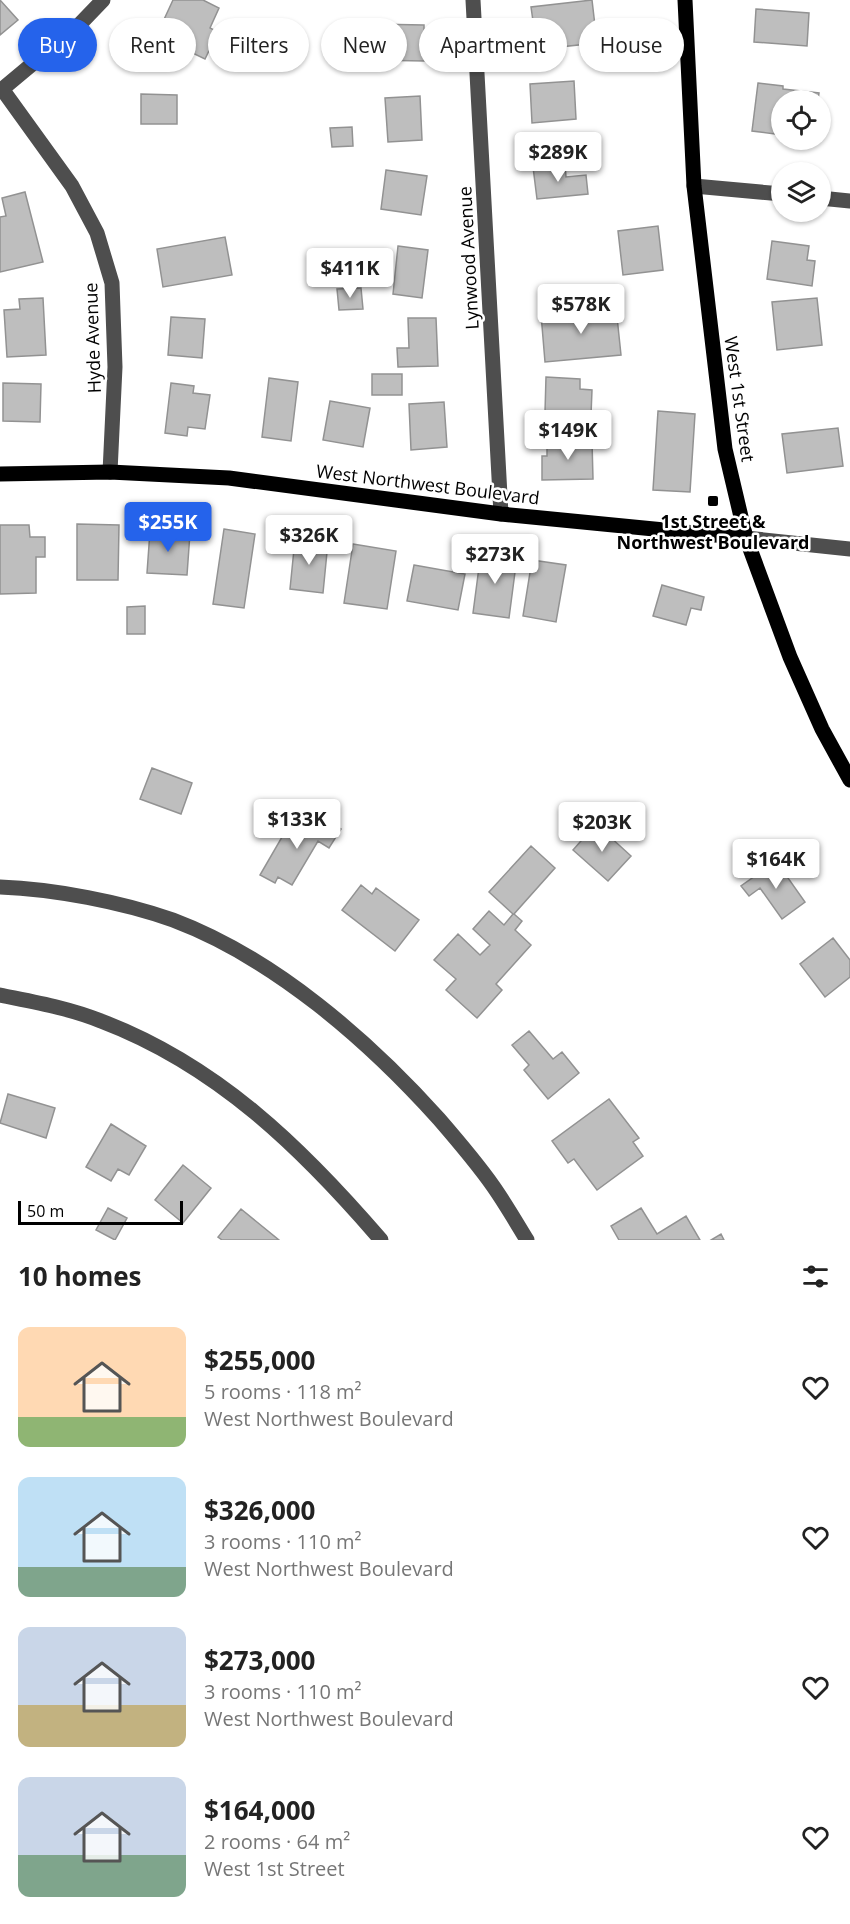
<!DOCTYPE html>
<html lang="en">
<head>
<meta charset="utf-8">
<style>
	:root { --surface:#fff; --page:#f2f2f2; --text:#222; --muted:#767676; --accent:#2563eb }
	body { margin:0; font-family:"Open Sans",sans-serif; background:var(--page); color:var(--text); height:100vh; display:flex; flex-direction:column; font-size:22px; white-space:nowrap }
	* { box-sizing:border-box; margin:0 }
	p { font-size:20px; color:var(--muted) }
	.icon { flex:none; width:33px; height:33px; fill:none; stroke:currentColor; stroke-width:2; stroke-linecap:round; stroke-linejoin:round }
	.map { position:relative; height:1240px; overflow:hidden }
	.sheet { display:flex; flex-direction:column; background:var(--surface); flex:1 }
	.sheet>* { flex:none }
	.hud { position:absolute; left:18px; top:18px; width:814px; height:54px; display:flex; gap:12px }
	.controls { position:absolute; left:771px; top:90px; display:grid; gap:12px }
	.controls a { display:grid; place-items:center; width:60px; height:60px; border-radius:50%; background:var(--surface); box-shadow:0 2px 4px #0004; font-size:30px }
	.scale { position:absolute; left:18px; bottom:15px; width:165px; box-sizing:border-box; padding-left:6px; border:3px solid #000; border-top:0; font-size:16px; line-height:21px; white-space:nowrap; color:#000; -webkit-text-stroke:4px #fff; paint-order:stroke }
	.price { position:absolute; translate:-50% -51px; padding:0 14px; border-radius:6px; background:#fff; color:#222; font-size:20px; line-height:39px; filter:drop-shadow(0 2px 3px #0008) }
	.price::after { content:''; position:absolute; left:50%; top:36px; width:18px; height:14px; margin-left:-9px; background:inherit; clip-path:polygon(0 0,100% 0,50% 100%) }
	.price.on { background:var(--accent); color:#fff }
	ul { padding:0; list-style:none }
	li { display:flex; align-items:center; gap:18px; height:150px; padding:0 18px }
	li span { display:grid; place-items:center; flex:none; width:168px; height:120px; border-radius:12px; color:#555 }
	li>.icon { margin-inline-start:auto }
	span .icon { width:72px; height:72px; fill:#fffc; stroke-width:1 }
	li b { font-size:26px }
	h2 { display:flex; justify-content:space-between; align-items:center; height:72px; padding:0 18px; font-size:26px }
	.chip { padding:0 21px; border-radius:27px; background:var(--surface); box-shadow:0 2px 4px #0004; font-size:21px; line-height:54px }
	.chip.on { background:var(--accent); color:#fff }
	.map>svg:first-child { display:block }
	.building { fill:#bebebe; stroke:#929292; stroke-width:1.5 }
	.lines { fill:none; stroke-linecap:round; stroke-linejoin:round }
	.minor { stroke:#4e4e4e; stroke-width:15 }
	.major { stroke:#000; stroke-width:15 }
	.poi-dot { fill:#000; stroke:#fff; stroke-width:2 }
	.labels { text-anchor:middle; dominant-baseline:central; stroke-width:5; stroke-linejoin:round; paint-order:stroke }
	.street-label { font-size:18px; fill:#000; stroke:#fff }
	.poi-label { font-size:18px; font-weight:bold; fill:#000; stroke:#fff }
</style>
</head>
<body>
<div class="map">
<svg width="850" height="1240" viewBox="0 0 850 1240">
	<rect width="100%" height="100%" fill="#fff"/>
	<path class="building" d="M 0,0 L 18,20 L 0,35 Z
		M 173,0 L 203,0 L 219,8 L 210,28 L 218,32 L 205,59 L 159,37 L 164,28 L 161,26 Z
		M 592,0 L 597,43 L 541,49 L 542,56 L 527,58 L 523,22 L 533,21 L 531,7 Z
		M 756,9 L 809,13 L 807,46 L 754,42 Z
		M 371,24 L 424,25 L 424,61 L 371,60 Z
		M 574,81 L 576,119 L 532,123 L 530,84 Z
		M 758,83 L 783,86 L 783,89 L 819,93 L 818,100 L 782,100 L 782,135 L 752,131 Z
		M 141,94 L 177,95 L 177,124 L 141,124 Z
		M 420,96 L 422,140 L 388,142 L 385,98 Z
		M 352,127 L 353,146 L 332,147 L 330,128 Z
		M 565,164 L 566,177 L 586,175 L 588,194 L 537,199 L 533,167 Z
		M 386,170 L 427,176 L 421,215 L 381,209 Z
		M 25,192 L 43,262 L 0,272 L 0,217 L 6,216 L 2,198 Z
		M 658,226 L 663,270 L 623,275 L 618,231 Z
		M 225,237 L 232,275 L 163,287 L 157,249 Z
		M 772,241 L 809,246 L 807,260 L 815,261 L 812,286 L 767,279 Z
		M 398,246 L 428,250 L 422,298 L 393,294 Z
		M 361,288 L 363,309 L 339,310 L 337,289 Z
		M 43,298 L 46,355 L 7,357 L 4,310 L 20,309 L 19,299 Z
		M 817,298 L 822,345 L 777,350 L 772,302 Z
		M 616,307 L 621,355 L 545,362 L 541,314 Z
		M 171,317 L 205,319 L 202,358 L 168,355 Z
		M 408,318 L 436,318 L 438,366 L 398,367 L 397,348 L 409,348 Z
		M 372,374 L 402,374 L 402,395 L 372,395 Z
		M 546,377 L 580,379 L 580,389 L 592,390 L 591,415 L 545,412 Z
		M 269,378 L 298,382 L 291,441 L 262,437 Z
		M 3,383 L 41,384 L 40,422 L 3,421 Z
		M 171,383 L 194,386 L 193,393 L 210,395 L 205,429 L 188,427 L 187,436 L 165,433 Z
		M 330,401 L 370,408 L 363,447 L 323,440 Z
		M 444,402 L 447,447 L 411,450 L 409,404 Z
		M 658,411 L 695,414 L 690,492 L 653,490 Z
		M 838,428 L 843,466 L 787,473 L 782,434 Z
		M 547,441 L 592,441 L 593,479 L 542,480 L 542,456 L 547,456 Z
		M 77,524 L 119,525 L 118,580 L 77,580 Z
		M 0,525 L 29,525 L 30,537 L 45,537 L 45,557 L 36,557 L 36,593 L 0,594 Z
		M 224,529 L 255,534 L 244,608 L 213,604 Z
		M 150,531 L 190,533 L 187,575 L 147,573 Z
		M 295,539 L 328,542 L 323,593 L 290,589 Z
		M 353,544 L 396,551 L 387,609 L 344,603 Z
		M 481,552 L 517,557 L 509,618 L 473,613 Z
		M 532,560 L 566,565 L 556,622 L 523,616 Z
		M 414,565 L 465,574 L 458,610 L 407,601 Z
		M 662,585 L 704,597 L 701,610 L 691,608 L 686,625 L 653,616 Z
		M 145,606 L 145,634 L 127,634 L 127,607 Z
		M 152,768 L 192,783 L 181,814 L 140,799 Z
		M 293,818 L 318,832 L 325,820 L 341,829 L 329,848 L 318,841 L 292,885 L 278,877 L 275,883 L 260,875 Z
		M 596,824 L 631,856 L 608,881 L 573,850 Z
		M 531,846 L 555,868 L 514,914 L 522,921 L 515,930 L 531,945 L 496,984 L 502,990 L 477,1018 L 446,990 L 456,979 L 434,960 L 458,934 L 480,955 L 490,945 L 473,929 L 489,911 L 504,925 L 513,914 L 489,892 Z
		M 776,861 L 805,902 L 782,919 L 760,888 L 749,896 L 741,886 Z
		M 361,885 L 372,894 L 376,888 L 419,920 L 395,951 L 342,910 Z
		M 833,938 L 850,960 L 850,977 L 825,997 L 800,964 Z
		M 529,1031 L 553,1059 L 562,1052 L 579,1073 L 548,1099 L 524,1070 L 529,1065 L 512,1045 Z
		M 8,1094 L 55,1108 L 46,1138 L 0,1123 Z
		M 609,1099 L 639,1138 L 633,1142 L 643,1156 L 597,1190 L 574,1159 L 568,1163 L 552,1141 Z
		M 111,1124 L 146,1146 L 129,1175 L 118,1169 L 111,1181 L 86,1167 Z
		M 183,1165 L 211,1188 L 183,1223 L 155,1200 Z
		M 108,1208 L 127,1218 L 115,1240 L 96,1230 Z
		M 641,1208 L 657,1234 L 686,1216 L 700,1240 L 619,1240 L 611,1226 Z
		M 241,1209 L 279,1240 L 222,1240 L 218,1237 Z
		M 721,1234 L 724,1240 L 711,1240 Z"/>
	<g class="lines">
		<path class="minor" d="M 473,0 L 501,514
			M 2,89 L 72,186 L 97,233 L 112,283 L 115,367 L 110,472
			M 0,91 L 79,25 L 103,0
			M 694,186 L 782,194
			M 820,198 L 850,201
			M 746,538 L 850,549
			M 0,887 C 54,889 122,902 173,920 C 274,958 368,1040 439,1119 C 458,1141 477,1163 493,1186 C 505,1203 516,1222 527,1240
			M 0,995 C 34,1002 69,1008 101,1021 C 217,1065 302,1148 381,1240"/>
		<path class="major" d="M 685,0 L 694,186 L 725,449 L 746,538 L 790,657 L 822,729 L 850,780
			M 0,474 L 110,472 L 229,478 L 501,514 L 746,538"/>
	</g>
	<rect class="poi-dot" x="707" y="495" width="12" height="12" rx="3"/>
	<g class="labels">
		<g class="street-label">
			<text transform="translate(468 258) rotate(-93)">Lynwood Avenue</text>
			<text transform="translate(92 338) rotate(-92)">Hyde Avenue</text>
			<text transform="translate(740 399) rotate(82)">West 1st Street</text>
			<text transform="translate(428 484) rotate(7)">West Northwest Boulevard</text>
		</g>
		<g class="poi-label">
			<text x="713" y="521">1st Street &amp;<tspan x="713" dy="21">Northwest Boulevard</tspan></text>
		</g>
	</g>
</svg>
<div class="controls">
<a><svg class="icon" aria-label="locate" viewBox="0 0 24 24"><circle cx="12" cy="12" r="6"/><path d="M12 2v4M12 18v4M2 12h4M18 12h4"/></svg></a>
<a><svg class="icon" aria-label="layers" viewBox="0 0 24 24"><path d="M12 4l9 5-9 5-9-5zM3 14l9 5 9-5"/></svg></a>
</div>
<div class="scale">50 m</div>
<b class="price" style="left:558px;top:183px">$289K</b>
<b class="price" style="left:350px;top:299px">$411K</b>
<b class="price" style="left:581px;top:335px">$578K</b>
<b class="price" style="left:568px;top:461px">$149K</b>
<b class="price on" style="left:168px;top:553px">$255K</b>
<b class="price" style="left:309px;top:566px">$326K</b>
<b class="price" style="left:495px;top:585px">$273K</b>
<b class="price" style="left:297px;top:850px">$133K</b>
<b class="price" style="left:602px;top:853px">$203K</b>
<b class="price" style="left:776px;top:890px">$164K</b>
<div class="hud">
<a class="chip on">Buy</a>
<a class="chip">Rent</a>
<a class="chip">Filters</a>
<a class="chip">New</a>
<a class="chip">Apartment</a>
<a class="chip">House</a>
</div>
</div>
<section class="sheet">
<h2>10 homes<svg class="icon" aria-label="filters" viewBox="0 0 24 24"><path d="M4 7h16M4 17h16"/><circle cx="9" cy="7" r="2"/><circle cx="15" cy="17" r="2"/></svg></h2>
<ul>
<li><span style="background:linear-gradient(#ffd9b3 75%,#8fb573 0)"><svg class="icon" aria-label="home" viewBox="0 0 24 24"><path d="M3 11l9-7 9 7M6 9v11h12V9"/></svg></span><div><b>$255,000</b><p>5 rooms · 118 m²</p><p>West Northwest Boulevard</p></div><svg class="icon" aria-label="heart" viewBox="0 0 24 24"><path d="M12 20l-8-8c-3-5 5-10 8-4 3-6 11-1 8 4z"/></svg></li>
<li><span style="background:linear-gradient(#bfe0f5 75%,#7fa58c 0)"><svg class="icon" aria-label="home" viewBox="0 0 24 24"><path d="M3 11l9-7 9 7M6 9v11h12V9"/></svg></span><div><b>$326,000</b><p>3 rooms · 110 m²</p><p>West Northwest Boulevard</p></div><svg class="icon" aria-label="heart" viewBox="0 0 24 24"><path d="M12 20l-8-8c-3-5 5-10 8-4 3-6 11-1 8 4z"/></svg></li>
<li><span style="background:linear-gradient(#c9d6e8 65%,#c2b280 0)"><svg class="icon" aria-label="home" viewBox="0 0 24 24"><path d="M3 11l9-7 9 7M6 9v11h12V9"/></svg></span><div><b>$273,000</b><p>3 rooms · 110 m²</p><p>West Northwest Boulevard</p></div><svg class="icon" aria-label="heart" viewBox="0 0 24 24"><path d="M12 20l-8-8c-3-5 5-10 8-4 3-6 11-1 8 4z"/></svg></li>
<li><span style="background:linear-gradient(#c9d6e8 65%,#7fa58c 0)"><svg class="icon" aria-label="home" viewBox="0 0 24 24"><path d="M3 11l9-7 9 7M6 9v11h12V9"/></svg></span><div><b>$164,000</b><p>2 rooms · 64 m²</p><p>West 1st Street</p></div><svg class="icon" aria-label="heart" viewBox="0 0 24 24"><path d="M12 20l-8-8c-3-5 5-10 8-4 3-6 11-1 8 4z"/></svg></li>
</ul>
</section>
</body>
</html>
